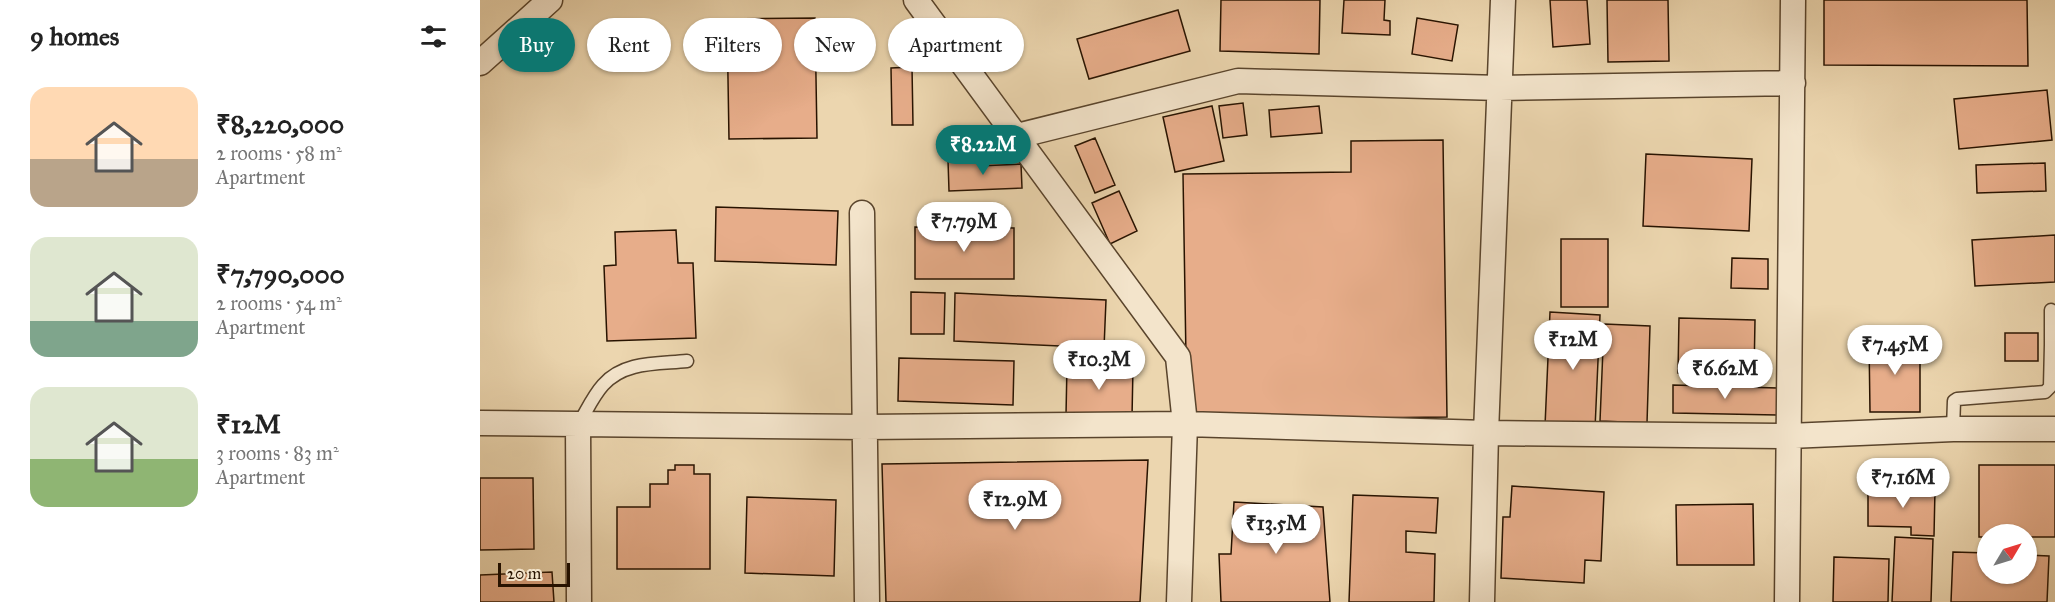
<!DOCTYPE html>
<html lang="en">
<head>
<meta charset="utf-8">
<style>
	:root { --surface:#fff; --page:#f6f6f6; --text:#222; --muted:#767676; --accent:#0f766e }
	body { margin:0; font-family:"IM FELL Great Primer",serif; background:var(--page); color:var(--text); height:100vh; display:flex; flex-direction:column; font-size:22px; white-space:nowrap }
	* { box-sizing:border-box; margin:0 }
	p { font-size:20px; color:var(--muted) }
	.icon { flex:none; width:33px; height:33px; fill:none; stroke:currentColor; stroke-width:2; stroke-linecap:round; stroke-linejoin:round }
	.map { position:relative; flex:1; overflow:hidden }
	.drawer { display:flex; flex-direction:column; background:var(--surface); width:480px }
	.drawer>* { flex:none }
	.guide { position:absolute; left:18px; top:18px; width:570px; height:54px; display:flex; gap:12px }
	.needle { width:39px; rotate:52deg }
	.fabs { position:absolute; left:1497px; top:524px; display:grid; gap:12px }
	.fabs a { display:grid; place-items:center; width:60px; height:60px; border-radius:50%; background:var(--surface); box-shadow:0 2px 4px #0004; font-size:30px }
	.scale { position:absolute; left:18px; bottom:15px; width:72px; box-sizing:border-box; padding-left:6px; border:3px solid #281300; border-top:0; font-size:16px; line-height:21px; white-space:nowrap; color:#281300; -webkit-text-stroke:4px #f3e4cb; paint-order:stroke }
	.price { position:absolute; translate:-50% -51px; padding:0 14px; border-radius:21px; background:#fff; color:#222; font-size:20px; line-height:39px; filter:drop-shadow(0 2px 3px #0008) }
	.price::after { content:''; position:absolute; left:50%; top:36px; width:18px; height:14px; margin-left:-9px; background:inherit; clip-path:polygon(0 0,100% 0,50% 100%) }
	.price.active { background:var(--accent); color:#fff }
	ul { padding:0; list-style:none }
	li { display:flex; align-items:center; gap:18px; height:150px; padding:0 30px }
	li span { display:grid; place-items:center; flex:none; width:168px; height:120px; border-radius:18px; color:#555 }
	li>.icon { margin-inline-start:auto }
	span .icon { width:72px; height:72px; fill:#fffc; stroke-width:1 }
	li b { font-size:26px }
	h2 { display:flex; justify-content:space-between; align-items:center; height:72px; padding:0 30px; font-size:26px }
	.pill { padding:0 21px; border-radius:27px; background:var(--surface); box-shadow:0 2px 4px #0004; font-size:21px; line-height:54px }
	.pill.active { background:var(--accent); color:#fff }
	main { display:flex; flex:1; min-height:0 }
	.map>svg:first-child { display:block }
	.building { fill:#e7ad8a; stroke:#281300; stroke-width:1.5 }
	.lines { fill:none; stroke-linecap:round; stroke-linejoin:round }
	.lane-casing { stroke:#59442c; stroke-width:15 }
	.street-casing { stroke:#59442c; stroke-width:27 }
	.lane { stroke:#f3e4cb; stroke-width:12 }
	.street { stroke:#f3e4cb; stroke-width:24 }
</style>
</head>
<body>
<main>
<section class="drawer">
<h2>9 homes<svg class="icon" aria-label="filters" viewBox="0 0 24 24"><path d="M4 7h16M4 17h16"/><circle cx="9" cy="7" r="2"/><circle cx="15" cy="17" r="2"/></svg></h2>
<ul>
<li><span style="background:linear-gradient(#ffd9b3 60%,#b9a48a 0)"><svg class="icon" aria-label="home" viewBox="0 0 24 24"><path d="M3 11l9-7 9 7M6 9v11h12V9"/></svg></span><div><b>₹8,220,000</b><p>2 rooms · 58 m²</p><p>Apartment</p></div></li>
<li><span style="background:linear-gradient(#dfe7d0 70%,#7fa58c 0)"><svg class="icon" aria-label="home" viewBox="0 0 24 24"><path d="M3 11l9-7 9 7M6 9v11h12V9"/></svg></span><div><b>₹7,790,000</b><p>2 rooms · 54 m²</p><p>Apartment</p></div></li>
<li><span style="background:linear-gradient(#dfe7d0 60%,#8fb573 0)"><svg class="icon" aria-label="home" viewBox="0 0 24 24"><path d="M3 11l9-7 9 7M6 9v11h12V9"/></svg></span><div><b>₹12M</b><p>3 rooms · 83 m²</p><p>Apartment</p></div></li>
</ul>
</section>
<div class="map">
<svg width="1575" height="602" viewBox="0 0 1575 602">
	<rect width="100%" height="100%" fill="#ecd6af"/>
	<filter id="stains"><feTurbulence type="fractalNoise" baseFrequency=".00333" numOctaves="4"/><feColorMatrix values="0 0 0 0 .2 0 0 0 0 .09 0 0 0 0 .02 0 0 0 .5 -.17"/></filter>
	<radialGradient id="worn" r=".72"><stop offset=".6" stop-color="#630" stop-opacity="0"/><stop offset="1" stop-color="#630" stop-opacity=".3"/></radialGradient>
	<path class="building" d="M 741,0 L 840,0 L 839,54 L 740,51 Z
		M 864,0 L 905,0 L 904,20 L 910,21 L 910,35 L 862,33 Z
		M 1070,0 L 1107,0 L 1110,44 L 1073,47 Z
		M 1127,0 L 1188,0 L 1189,61 L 1128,62 Z
		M 1344,0 L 1547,0 L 1548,66 L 1344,65 Z
		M 698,10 L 710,51 L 609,79 L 597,39 Z
		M 335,18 L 337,138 L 249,139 L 247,19 Z
		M 937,18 L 978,25 L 972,61 L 932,54 Z
		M 432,67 L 433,125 L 412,125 L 411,68 Z
		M 1567,90 L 1572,140 L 1479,149 L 1474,99 Z
		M 763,103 L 767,135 L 743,138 L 739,106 Z
		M 732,106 L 744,161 L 695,172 L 683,117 Z
		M 839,106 L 842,133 L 791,137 L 789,110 Z
		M 615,138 L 635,185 L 615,193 L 595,146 Z
		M 963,140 L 967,417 L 707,420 L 703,174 L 871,172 L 871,141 Z
		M 1166,154 L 1272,159 L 1269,231 L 1163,226 Z
		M 499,159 L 499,166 L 541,164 L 542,188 L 469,191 L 468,160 Z
		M 1565,163 L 1566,191 L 1497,193 L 1496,165 Z
		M 639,191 L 657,231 L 630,244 L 612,203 Z
		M 236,207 L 358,211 L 356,265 L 235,261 Z
		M 435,227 L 534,228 L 534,279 L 435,279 Z
		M 196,230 L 198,263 L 213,263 L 216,338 L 127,341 L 124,266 L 136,265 L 135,232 Z
		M 1575,235 L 1575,282 L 1495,286 L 1492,240 Z
		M 1081,239 L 1128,239 L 1128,307 L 1081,307 Z
		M 1252,258 L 1288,259 L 1288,289 L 1251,288 Z
		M 431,292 L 465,293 L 464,334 L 431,334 Z
		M 475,293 L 626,300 L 624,348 L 474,341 Z
		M 1070,312 L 1120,315 L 1115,429 L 1065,426 Z
		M 1199,318 L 1275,320 L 1274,375 L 1198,373 Z
		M 1124,324 L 1170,326 L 1167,423 L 1120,421 Z
		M 1525,333 L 1558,333 L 1558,361 L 1525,361 Z
		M 1389,340 L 1440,341 L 1440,412 L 1390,412 Z
		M 419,358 L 534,361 L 533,405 L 418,401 Z
		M 587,365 L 653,367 L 652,417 L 586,415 Z
		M 1193,385 L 1297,388 L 1297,415 L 1193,413 Z
		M 668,460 L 660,602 L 406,602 L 402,464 Z
		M 195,465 L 214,465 L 214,474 L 230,474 L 230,569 L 137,569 L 137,507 L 170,507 L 170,484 L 188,484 L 188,470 L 195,470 Z
		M 1499,465 L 1575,465 L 1575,537 L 1546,537 L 1546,534 L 1508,534 L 1508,537 L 1499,537 Z
		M 0,478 L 53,478 L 54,549 L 0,550 Z
		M 1032,486 L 1124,492 L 1121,561 L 1105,560 L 1104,583 L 1021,578 L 1023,517 L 1030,517 Z
		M 1388,487 L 1455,489 L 1454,536 L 1431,535 L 1431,527 L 1388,526 Z
		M 873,495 L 958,498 L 956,533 L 926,531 L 926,552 L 955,554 L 954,602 L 869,602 Z
		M 267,497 L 356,500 L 354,576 L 265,573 Z
		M 754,502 L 843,507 L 850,602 L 741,602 L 739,554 L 751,554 Z
		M 1273,504 L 1274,565 L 1197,565 L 1196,505 Z
		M 1415,537 L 1453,539 L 1451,602 L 1412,602 Z
		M 1473,552 L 1508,553 L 1508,573 L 1546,573 L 1546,555 L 1569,556 L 1567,602 L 1471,602 Z
		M 1354,557 L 1409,559 L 1408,602 L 1353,602 Z
		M 72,572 L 74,602 L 0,602 L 0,575 Z"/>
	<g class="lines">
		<g class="lane-casing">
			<path id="lane" d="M 1571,345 L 1571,310
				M 98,425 C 106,412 113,396 123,385 C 144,361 178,364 207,361
				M 1473,429 L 1474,401 L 1477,399 L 1565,392 L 1570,387 L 1571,345 L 1575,344"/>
		</g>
		<g class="street-casing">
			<path id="street" d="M 436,0 L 698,357 L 705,424 L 699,602
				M 0,63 L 70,0
				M 537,136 L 758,81 L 1020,88 L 1313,83
				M 382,213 L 387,602
				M 0,423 L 385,427 L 705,424 L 1006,433 L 1309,436 L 1473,429 L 1575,429
				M 98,425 L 99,602
				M 1002,602 L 1006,433 L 1023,0
				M 1307,602 L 1313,0"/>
		</g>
		<use href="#lane" class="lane"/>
		<use href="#street" class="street"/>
	</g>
	<rect width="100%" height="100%" filter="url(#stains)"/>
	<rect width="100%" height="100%" fill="url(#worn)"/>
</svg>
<div class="fabs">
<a><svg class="needle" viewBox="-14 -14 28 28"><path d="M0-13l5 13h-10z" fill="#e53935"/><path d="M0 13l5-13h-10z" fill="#767676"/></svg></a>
</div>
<div class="scale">20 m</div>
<b class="price active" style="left:503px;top:176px">₹8.22M</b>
<b class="price" style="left:484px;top:253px">₹7.79M</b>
<b class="price" style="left:1093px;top:371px">₹12M</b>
<b class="price" style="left:1415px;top:376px">₹7.45M</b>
<b class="price" style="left:619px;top:391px">₹10.3M</b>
<b class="price" style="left:1245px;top:400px">₹6.62M</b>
<b class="price" style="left:1423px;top:509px">₹7.16M</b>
<b class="price" style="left:535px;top:531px">₹12.9M</b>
<b class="price" style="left:796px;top:555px">₹13.5M</b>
<div class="guide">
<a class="pill active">Buy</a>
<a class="pill">Rent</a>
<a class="pill">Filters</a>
<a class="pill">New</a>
<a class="pill">Apartment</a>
</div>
</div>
</main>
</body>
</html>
